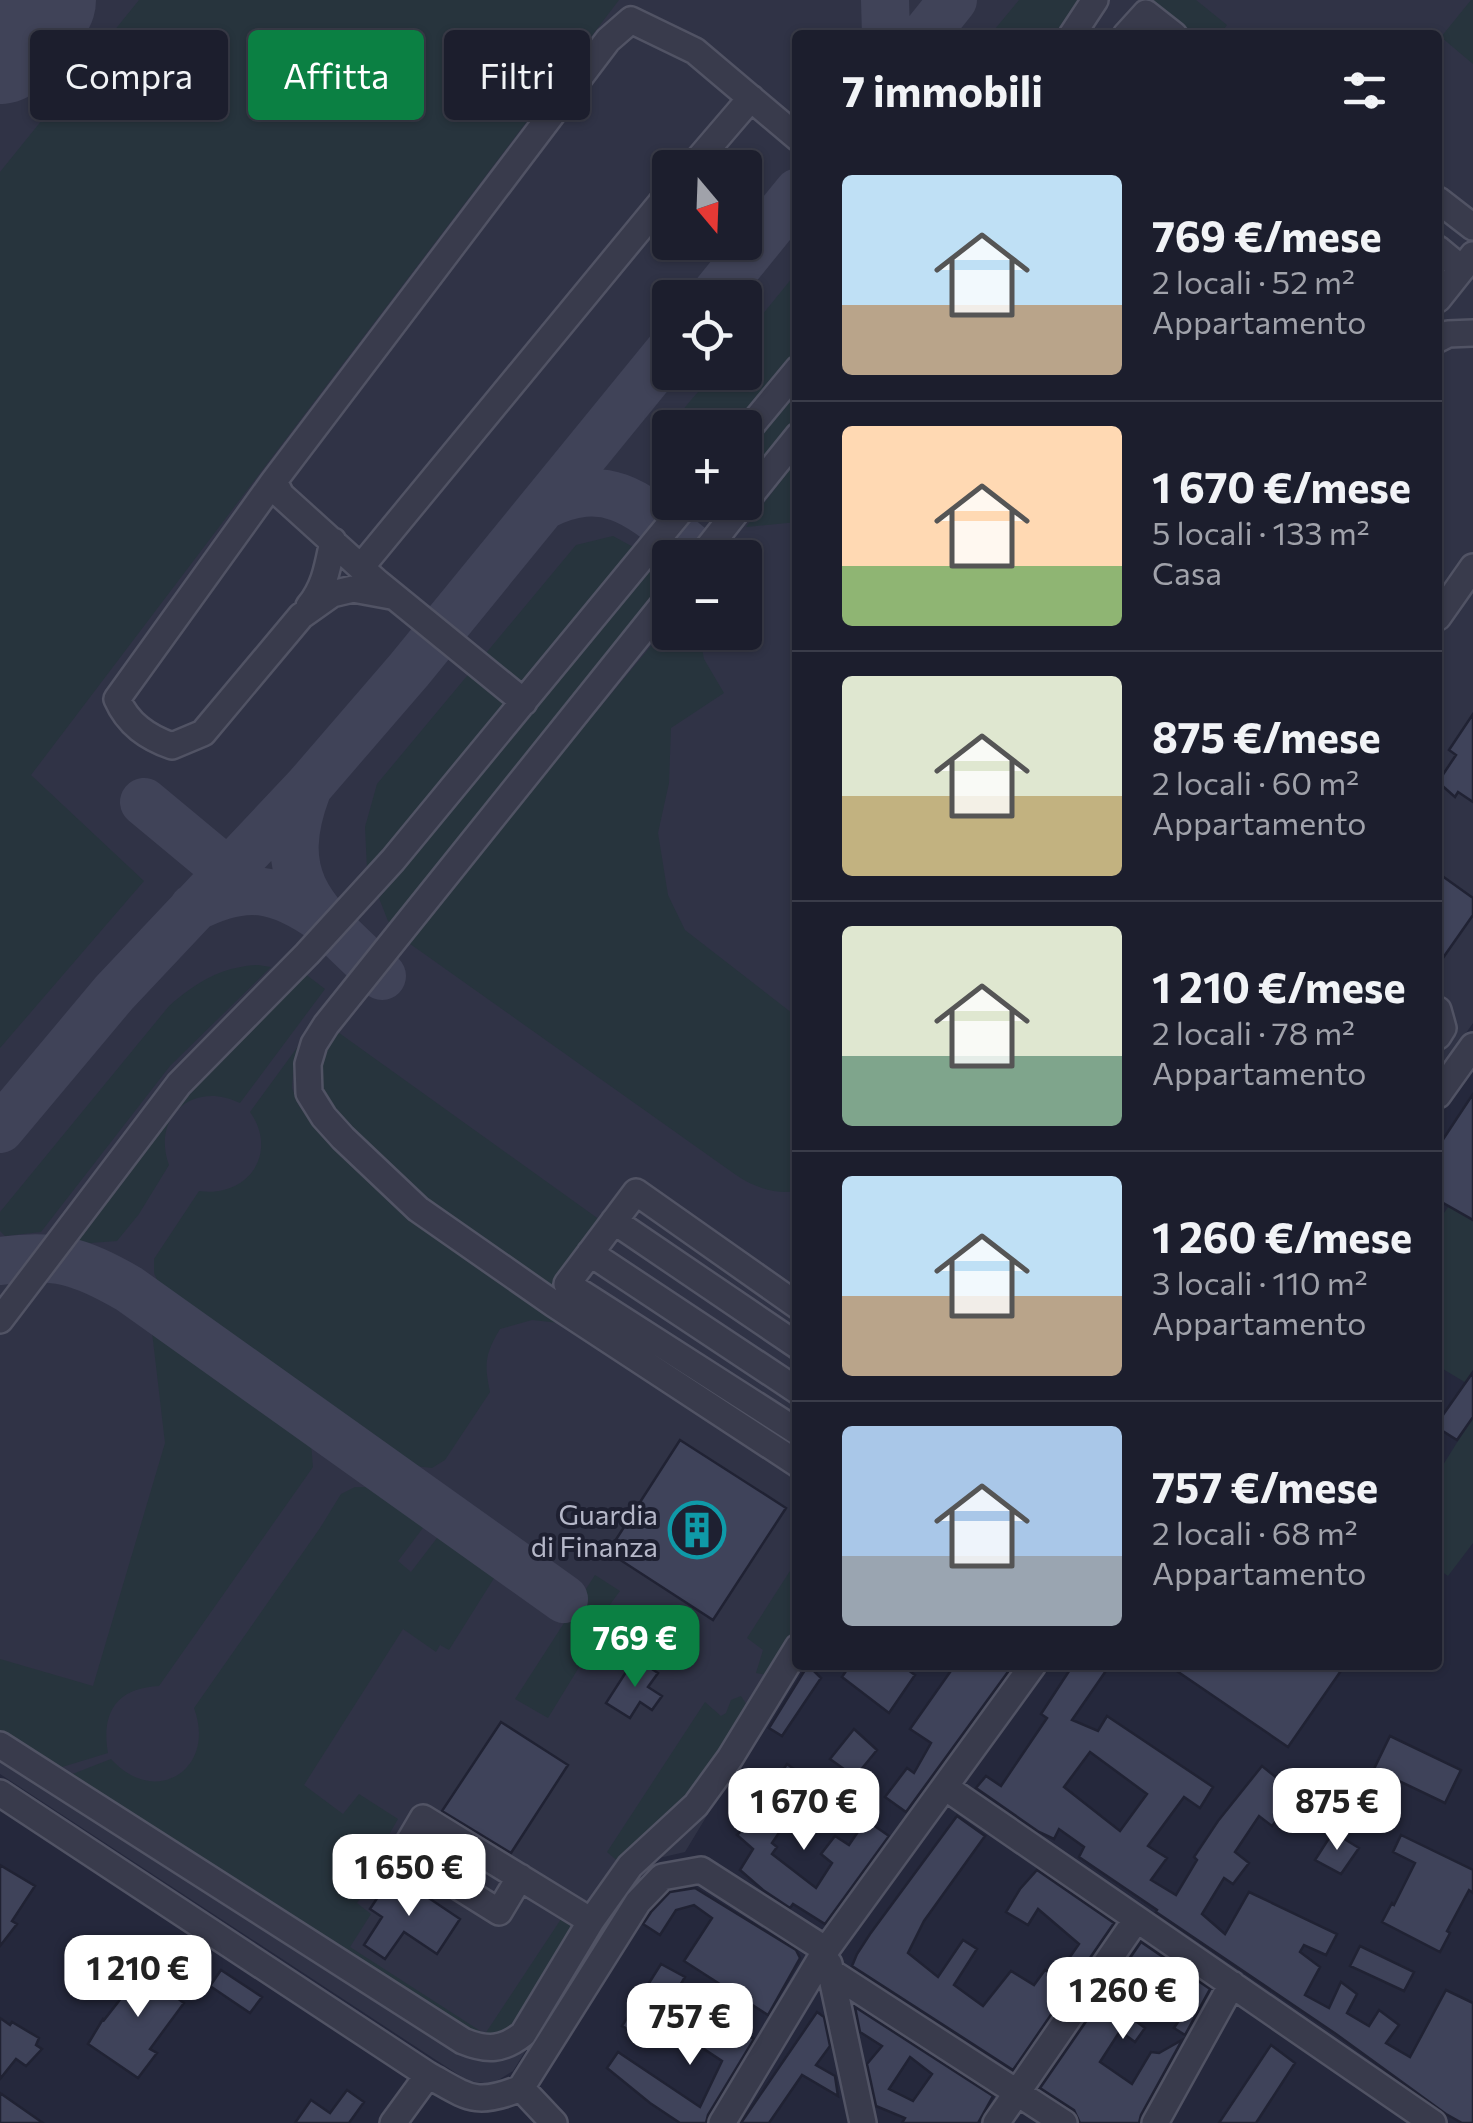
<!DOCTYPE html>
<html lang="it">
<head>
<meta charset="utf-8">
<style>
	:root { --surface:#1c1e2d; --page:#292b39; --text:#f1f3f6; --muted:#a0a2aa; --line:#3a3c49; --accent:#0b8043 }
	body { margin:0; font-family:Commissioner,sans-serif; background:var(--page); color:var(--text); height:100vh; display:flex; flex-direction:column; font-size:38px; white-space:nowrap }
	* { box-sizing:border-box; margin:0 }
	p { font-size:32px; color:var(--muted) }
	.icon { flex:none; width:55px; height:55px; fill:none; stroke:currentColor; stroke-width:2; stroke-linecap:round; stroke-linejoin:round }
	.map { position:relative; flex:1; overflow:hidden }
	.details { position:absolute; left:792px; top:30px; width:650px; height:1640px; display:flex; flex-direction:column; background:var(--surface); border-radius:10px; box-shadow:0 2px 8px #0004,0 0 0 2px var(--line) }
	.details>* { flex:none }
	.banner { position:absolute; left:30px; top:30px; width:612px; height:90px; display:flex; gap:20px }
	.needle { width:65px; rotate:161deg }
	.controls { position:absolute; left:652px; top:150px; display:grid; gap:20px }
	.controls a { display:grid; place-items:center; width:110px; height:110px; border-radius:10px; background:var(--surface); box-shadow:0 2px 8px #0004,0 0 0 2px var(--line); font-size:50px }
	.price { position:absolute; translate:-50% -85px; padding:0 22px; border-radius:20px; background:#fff; color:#222; font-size:32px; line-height:65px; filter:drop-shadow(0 2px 5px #0008) }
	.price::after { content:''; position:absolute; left:50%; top:60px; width:30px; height:22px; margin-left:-15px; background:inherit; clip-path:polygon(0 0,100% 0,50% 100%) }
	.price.on { background:var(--accent); color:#fff }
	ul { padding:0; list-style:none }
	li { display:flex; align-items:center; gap:30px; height:250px; padding:0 50px }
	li+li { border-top:2px solid var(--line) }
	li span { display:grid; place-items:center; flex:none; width:280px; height:200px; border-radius:10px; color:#555 }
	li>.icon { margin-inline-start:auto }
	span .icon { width:120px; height:120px; fill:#fffc; stroke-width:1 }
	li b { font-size:42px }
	h2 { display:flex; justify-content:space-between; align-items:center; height:120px; padding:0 50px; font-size:42px }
	.pill { padding:0 35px; border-radius:10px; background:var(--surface); box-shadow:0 2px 8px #0004,0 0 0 2px var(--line); font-size:35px; line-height:90px }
	.pill.on { background:var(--accent); color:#fff }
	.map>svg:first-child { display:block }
	.airport { fill:#303346; fill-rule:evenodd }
	.green { fill:#27343d }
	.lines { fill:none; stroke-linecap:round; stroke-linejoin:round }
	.taxiway { stroke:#404358; stroke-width:48 }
	.runway { stroke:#404358; stroke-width:118 }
	.building { fill:#3f435a; stroke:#202233; stroke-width:2.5; fill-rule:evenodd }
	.minor-casing { stroke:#515364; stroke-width:30 }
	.minor { stroke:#393b4c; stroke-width:25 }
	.labels { text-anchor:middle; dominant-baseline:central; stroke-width:8; stroke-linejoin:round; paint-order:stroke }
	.poi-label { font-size:28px; fill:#b5b7c8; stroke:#1e2031; text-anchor:end }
</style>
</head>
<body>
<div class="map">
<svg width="1473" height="2123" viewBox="0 0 1473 2123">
	<rect width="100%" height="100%" fill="#25283c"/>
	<path class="airport" d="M 0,0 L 1473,0 L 1473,1023 L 1438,1073 L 1438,35 L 798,35 L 798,1665 L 685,1852 L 659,1858 L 634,1876 L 513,2071 L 492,2084 L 468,2081 L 0,1774 ZM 670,168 L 745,168 L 745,242 L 670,242 ZM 670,298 L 745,298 L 745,372 L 670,372 ZM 670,428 L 745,428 L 745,502 L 670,502 ZM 670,558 L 745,558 L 745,632 L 670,632 Z"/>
	<path class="green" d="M 139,0 L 619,0 L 31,775 L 144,881 L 0,1048 L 0,172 Z
		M 1019,0 L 1080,0 L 1054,35 L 990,35 Z
		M 1139,0 L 1196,0 L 1227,25 L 1220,35 L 1182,35 Z
		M 1471,0 L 1473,0 L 1473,64 L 1441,37 Z
		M 797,272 L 797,348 L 733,427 L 670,428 L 670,480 C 648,437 689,404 715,373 L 745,372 L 745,336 Z
		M 797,386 L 797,421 L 745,486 L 745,451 Z
		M 797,460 L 797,522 L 746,527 Z
		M 613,536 L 635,548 L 367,869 L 365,827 L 377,784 L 576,545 Z
		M 652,568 L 664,572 L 670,578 L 670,582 L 394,926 L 388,921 L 379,898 Z
		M 670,623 L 670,632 L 699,633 L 704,659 L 724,693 L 671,728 L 669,783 L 658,833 L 668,895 L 685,930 L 797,1017 L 797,1191 C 775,1195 754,1187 736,1175 L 406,941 Z
		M 258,965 L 271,967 L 170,1066 L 41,1232 L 5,1236 L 0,1231 L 0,1212 L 169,1006 C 197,982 221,967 258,965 Z
		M 304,973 L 325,989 L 240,1103 C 194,1080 151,1116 169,1165 L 139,1214 L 117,1241 L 90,1243 L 74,1240 L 185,1094 Z
		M 335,1030 L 600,1220 L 551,1290 C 478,1238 406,1190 346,1123 C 334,1110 319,1097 315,1079 C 311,1062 326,1044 335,1030 Z
		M 299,1045 L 293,1074 L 292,1088 L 299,1106 L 323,1135 L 402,1209 L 560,1323 L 532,1320 L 500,1329 C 485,1354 484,1364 490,1392 L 445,1460 L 432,1468 L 415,1466 L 159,1284 L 154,1273 L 154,1259 L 199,1191 C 248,1198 279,1153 250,1112 Z
		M 1449,1206 L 1473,1220 L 1473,1387 L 1438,1366 L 1438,1241 L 1443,1234 L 1438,1230 L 1438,1221 Z
		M 152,1332 L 311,1443 L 313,1467 L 159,1686 C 116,1688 101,1713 108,1753 L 49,1771 L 0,1739 L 0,1659 L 93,1686 L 165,1443 Z
		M 1473,1417 L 1473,1543 L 1448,1576 L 1438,1569 L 1438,1473 Z
		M 355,1487 L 371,1487 L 426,1524 L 398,1561 L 411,1572 L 440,1534 L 496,1575 L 449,1650 L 440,1645 L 436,1652 L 403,1629 L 304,1785 L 343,1814 L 359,1794 L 398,1819 L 368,1871 L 370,1885 L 357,1903 L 371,1914 L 350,1947 L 485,2034 L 565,1913 L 582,1923 L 508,2036 L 479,2042 L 76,1786 L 70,1775 L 111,1759 C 155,1808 217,1770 194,1708 L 320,1528 L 341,1494 Z
		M 797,1560 L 797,1637 L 772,1676 L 756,1673 L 763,1650 L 747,1638 Z
		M 595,1575 L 620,1591 L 600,1618 L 603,1628 L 548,1718 L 515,1699 Z
		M 741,1696 L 751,1711 L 689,1801 L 621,1864 L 607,1852 L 705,1702 L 721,1716 L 726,1713 L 731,1700 Z"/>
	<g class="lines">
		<path class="taxiway" d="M 885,0 L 886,35
			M 925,35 L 953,0
			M 712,298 L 798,192
			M 543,506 C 615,469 650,516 704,558
			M 307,790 C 271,885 319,915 382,976
			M 144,802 L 227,871
			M 193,908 C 246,881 277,887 324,920
			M 0,1129 L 114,993 L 308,787 L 409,670 L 670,350
			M 0,1261 C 55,1253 81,1261 129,1289 L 564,1599"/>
		<path class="runway" d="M 0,45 L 37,0"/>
	</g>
	<path class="building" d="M 1473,714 L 1473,802 L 1458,792 L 1455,797 L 1438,782 L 1456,755 L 1449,750 Z
		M 1438,873 L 1473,898 L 1473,915 L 1438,965 Z
		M 1473,1094 L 1473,1220 L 1438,1200 L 1438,1147 Z
		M 1473,1372 L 1473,1417 L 1457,1440 L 1438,1428 L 1438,1422 Z
		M 680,1440 L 786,1508 L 713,1620 L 608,1552 Z
		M 635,1658 L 658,1673 L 648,1687 L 662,1696 L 652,1710 L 640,1702 L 630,1718 L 606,1703 Z
		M 808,1665 L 821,1678 L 782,1736 L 769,1728 Z
		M 850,1665 L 901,1665 L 915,1675 L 889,1713 L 842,1677 Z
		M 955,1665 L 1013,1665 L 906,1812 L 885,1797 L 907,1768 L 914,1773 L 931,1743 L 910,1729 Z
		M 1073,1665 L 1110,1665 L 1072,1720 L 1098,1731 L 1107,1716 L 1213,1787 L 1200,1808 L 1184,1797 L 1148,1846 L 1167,1858 L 1151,1880 L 1176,1895 L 1197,1860 L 1194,1857 L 1218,1821 L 1262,1766 L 1283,1783 L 1275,1794 L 1289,1805 L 1272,1826 L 1259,1816 L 1235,1852 L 1249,1863 L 1233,1884 L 1224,1878 L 1202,1914 L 1225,1934 L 1249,1892 L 1337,1934 L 1326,1955 L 1304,1945 L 1300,1952 L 1320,1967 L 1305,1995 L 1329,2008 L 1341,1982 L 1357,1994 L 1347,2013 L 1369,2026 L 1379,2010 L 1399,2025 L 1386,2043 L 1410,2057 L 1446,1990 L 1473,2003 L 1473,2123 L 1462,2123 L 1446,2114 L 1336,2034 L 1156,1912 L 1157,1910 L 1079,1857 L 1084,1847 L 1059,1829 L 1054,1839 L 1039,1832 L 976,1788 L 986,1776 L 1001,1786 L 1047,1718 L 1041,1714 ZM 1090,1752 L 1147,1794 L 1120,1831 L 1064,1787 Z
		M 1168,1665 L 1345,1665 L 1288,1747 Z
		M 501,1722 L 568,1765 L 511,1853 L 442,1811 Z
		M 854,1729 L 877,1750 L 855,1777 L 830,1759 Z
		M 1390,1736 L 1461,1770 L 1445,1803 L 1374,1769 Z
		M 787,1764 L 813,1783 L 772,1843 L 777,1847 L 772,1854 L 816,1888 L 832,1863 L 821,1854 L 835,1836 L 849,1845 L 866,1820 L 889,1836 L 825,1924 L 793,1904 L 790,1908 L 763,1890 L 740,1870 L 753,1849 L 737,1835 L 747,1825 Z
		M 957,1816 L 985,1836 L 924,1921 L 908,1953 L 938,1977 L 963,1940 L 977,1949 L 954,1985 L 983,2006 L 1011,1971 L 1034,1985 L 1045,1970 L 1056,1977 L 1079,1944 L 1038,1909 L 1028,1925 L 1006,1912 L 1020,1889 L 1037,1870 L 1114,1923 L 1013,2070 L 852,1966 L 857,1954 L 870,1934 Z
		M 1333,1832 L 1359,1848 L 1341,1874 L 1315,1860 Z
		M 1401,1835 L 1473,1870 L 1473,1893 L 1469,1890 L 1447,1931 L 1450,1933 L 1440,1952 L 1382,1922 L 1392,1903 L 1394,1905 L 1415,1863 L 1393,1852 Z
		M 0,1865 L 35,1886 L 12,1921 L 17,1924 L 0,1946 Z
		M 393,1874 L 460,1919 L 437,1954 L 404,1932 L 385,1959 L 364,1945 L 382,1917 L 370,1909 Z
		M 695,1888 L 796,1950 L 800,1958 L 768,2015 L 684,1961 L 712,1918 L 694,1905 L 676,1910 L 660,1935 L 643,1924 L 651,1912 L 670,1892 Z
		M 1141,1942 L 1210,1989 L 1185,2035 L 1174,2028 L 1184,2013 L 1148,1989 L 1129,2016 L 1145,2028 L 1135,2042 L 1120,2031 L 1100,2062 L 1132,2084 L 1151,2052 L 1159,2053 L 1182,2040 L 1141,2115 L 1139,2123 L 1080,2123 L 1074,2110 L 1040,2088 Z
		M 1360,1946 L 1414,1972 L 1404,1991 L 1350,1966 Z
		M 155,1955 L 172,1968 L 159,1985 L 184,2003 L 150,2049 L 157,2053 L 138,2078 L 88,2044 L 103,2019 L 104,2020 Z
		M 661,1964 L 685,1977 L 648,2040 L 622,2026 Z
		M 221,1970 L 262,1997 L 250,2013 L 210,1986 Z
		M 700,2005 L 754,2039 L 708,2115 L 706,2123 L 680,2123 L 650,2103 L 607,2068 L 618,2052 L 700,2107 L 722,2061 L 683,2035 Z
		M 855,2007 L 993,2096 L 978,2123 L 902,2123 L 905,2118 L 876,2106 L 867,2064 L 882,2046 L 860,2032 ZM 910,2057 L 932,2074 L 913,2101 L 889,2089 Z
		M 817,2012 L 824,2017 L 830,2046 L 816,2065 L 835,2076 L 838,2096 L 802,2075 L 769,2123 L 741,2123 Z
		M 0,2018 L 10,2025 L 12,2022 L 39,2038 L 36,2045 L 42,2049 L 26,2066 L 16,2059 L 0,2079 Z
		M 1271,2045 L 1295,2063 L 1256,2123 L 1219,2123 Z
		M 347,2090 L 364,2102 L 349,2123 L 295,2123 L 311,2100 L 330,2113 Z
		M 0,2093 L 43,2123 L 0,2123 Z"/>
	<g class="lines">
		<g class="minor-casing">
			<path id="minor" d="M 1072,35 L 1095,0
				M 1126,35 L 1146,13 L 1174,35
				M 691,168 L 751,98
				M 1438,200 L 1473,227
				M 1438,249 L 1462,269
				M 1438,299 L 1473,255
				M 1438,339 L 1448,334 L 1473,333
				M 745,433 L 798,369
				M 274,481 L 117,699 C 128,724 147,737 172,746 L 203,733 L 301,616 L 332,594 L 353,589 L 391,596
				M 745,502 L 798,436
				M 700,558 L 744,502
				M 361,567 L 670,192
				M 670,596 L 326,1025 L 314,1044 L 308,1064 L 309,1093 L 324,1117 L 343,1138 L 418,1209 L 554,1304 L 798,1464
				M 309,606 C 325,587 328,565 333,541
				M 1438,617 L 1473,567
				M 524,702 L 378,583 L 281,495 L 274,481 L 608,40 L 631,20 L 695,51 L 798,138
				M 1438,1010 L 1443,1028 L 1438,1036
				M 1438,1095 L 1473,1046
				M 614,1221 L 798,1346
				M 590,1253 L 798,1391
				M 798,1306 L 636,1192 L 567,1284 L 798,1432
				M 0,1320 L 179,1084 L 307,954 L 393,860 L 688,502
				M 0,1745 L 463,2041 C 487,2051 503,2050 523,2034 L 591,1921 L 423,1818 L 403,1852 L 499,1912 L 520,1877
				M 945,1787 L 1433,2123
				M 0,1793 L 428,2075 C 468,2097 475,2107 521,2088 L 638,1902 L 662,1877 L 701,1870 L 826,1950
				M 591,1921 L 630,1866 L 696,1805 L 730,1758 L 798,1647
				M 829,1964 L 863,2123
				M 831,1972 L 1064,2123
				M 521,2088 L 554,2123
				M 393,2123 L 428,2075
				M 722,2123 L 826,1950 L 1033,1665
				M 996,2123 L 1136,1920
				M 1155,2123 L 1232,1984"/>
		</g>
		<use href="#minor" class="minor"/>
	</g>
	<defs>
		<g id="building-ring" transform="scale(2.875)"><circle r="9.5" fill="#1e2031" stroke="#0f9aa8" stroke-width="1.5"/><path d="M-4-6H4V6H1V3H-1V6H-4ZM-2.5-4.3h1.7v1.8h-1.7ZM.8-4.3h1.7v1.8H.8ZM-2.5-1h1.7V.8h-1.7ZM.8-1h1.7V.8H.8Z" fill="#0f9aa8"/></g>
	</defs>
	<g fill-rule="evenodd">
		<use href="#building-ring" x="697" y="1530"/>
	</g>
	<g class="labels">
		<g class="poi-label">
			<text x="658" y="1514">Guardia<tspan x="658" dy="32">di Finanza</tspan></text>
		</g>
	</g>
</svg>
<div class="controls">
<a><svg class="needle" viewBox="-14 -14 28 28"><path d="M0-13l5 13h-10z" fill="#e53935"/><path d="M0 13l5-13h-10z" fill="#a0a2aa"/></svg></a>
<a><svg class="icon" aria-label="locate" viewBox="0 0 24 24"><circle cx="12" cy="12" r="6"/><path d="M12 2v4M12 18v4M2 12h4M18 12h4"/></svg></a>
<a>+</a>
<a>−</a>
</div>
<b class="price on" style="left:635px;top:1690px">769 €</b>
<b class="price" style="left:804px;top:1853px">1 670 €</b>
<b class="price" style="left:1337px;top:1853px">875 €</b>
<b class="price" style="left:409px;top:1919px">1 650 €</b>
<b class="price" style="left:138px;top:2020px">1 210 €</b>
<b class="price" style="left:1123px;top:2042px">1 260 €</b>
<b class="price" style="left:690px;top:2068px">757 €</b>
<div class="banner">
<a class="pill">Compra</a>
<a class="pill on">Affitta</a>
<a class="pill">Filtri</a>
</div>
<section class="details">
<h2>7 immobili<svg class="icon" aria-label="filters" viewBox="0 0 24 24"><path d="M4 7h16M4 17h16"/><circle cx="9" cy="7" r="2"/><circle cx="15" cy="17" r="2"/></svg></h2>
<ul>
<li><span style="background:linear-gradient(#bfe0f5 65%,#b9a48a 0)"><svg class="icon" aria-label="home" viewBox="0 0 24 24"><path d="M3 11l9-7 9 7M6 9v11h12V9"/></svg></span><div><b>769 €/mese</b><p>2 locali · 52 m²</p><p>Appartamento</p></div></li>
<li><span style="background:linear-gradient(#ffd9b3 70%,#8fb573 0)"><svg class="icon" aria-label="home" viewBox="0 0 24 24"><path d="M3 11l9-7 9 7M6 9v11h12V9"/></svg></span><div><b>1 670 €/mese</b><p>5 locali · 133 m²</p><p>Casa</p></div></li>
<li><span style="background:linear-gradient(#dfe7d0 60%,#c2b280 0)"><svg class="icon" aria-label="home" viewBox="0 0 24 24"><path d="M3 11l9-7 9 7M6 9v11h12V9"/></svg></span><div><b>875 €/mese</b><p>2 locali · 60 m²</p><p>Appartamento</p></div></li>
<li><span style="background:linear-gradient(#dfe7d0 65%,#7fa58c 0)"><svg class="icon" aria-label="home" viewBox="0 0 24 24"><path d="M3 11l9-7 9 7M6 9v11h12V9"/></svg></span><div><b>1 210 €/mese</b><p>2 locali · 78 m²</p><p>Appartamento</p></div></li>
<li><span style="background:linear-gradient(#bfe0f5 60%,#b9a48a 0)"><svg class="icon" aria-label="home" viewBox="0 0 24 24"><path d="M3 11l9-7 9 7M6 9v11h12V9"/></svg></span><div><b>1 260 €/mese</b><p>3 locali · 110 m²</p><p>Appartamento</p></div></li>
<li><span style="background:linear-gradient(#a9c7e8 65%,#9aa5b1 0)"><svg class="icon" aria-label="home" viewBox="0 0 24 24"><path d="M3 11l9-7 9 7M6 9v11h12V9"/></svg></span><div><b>757 €/mese</b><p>2 locali · 68 m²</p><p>Appartamento</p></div></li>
</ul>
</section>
</div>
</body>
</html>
